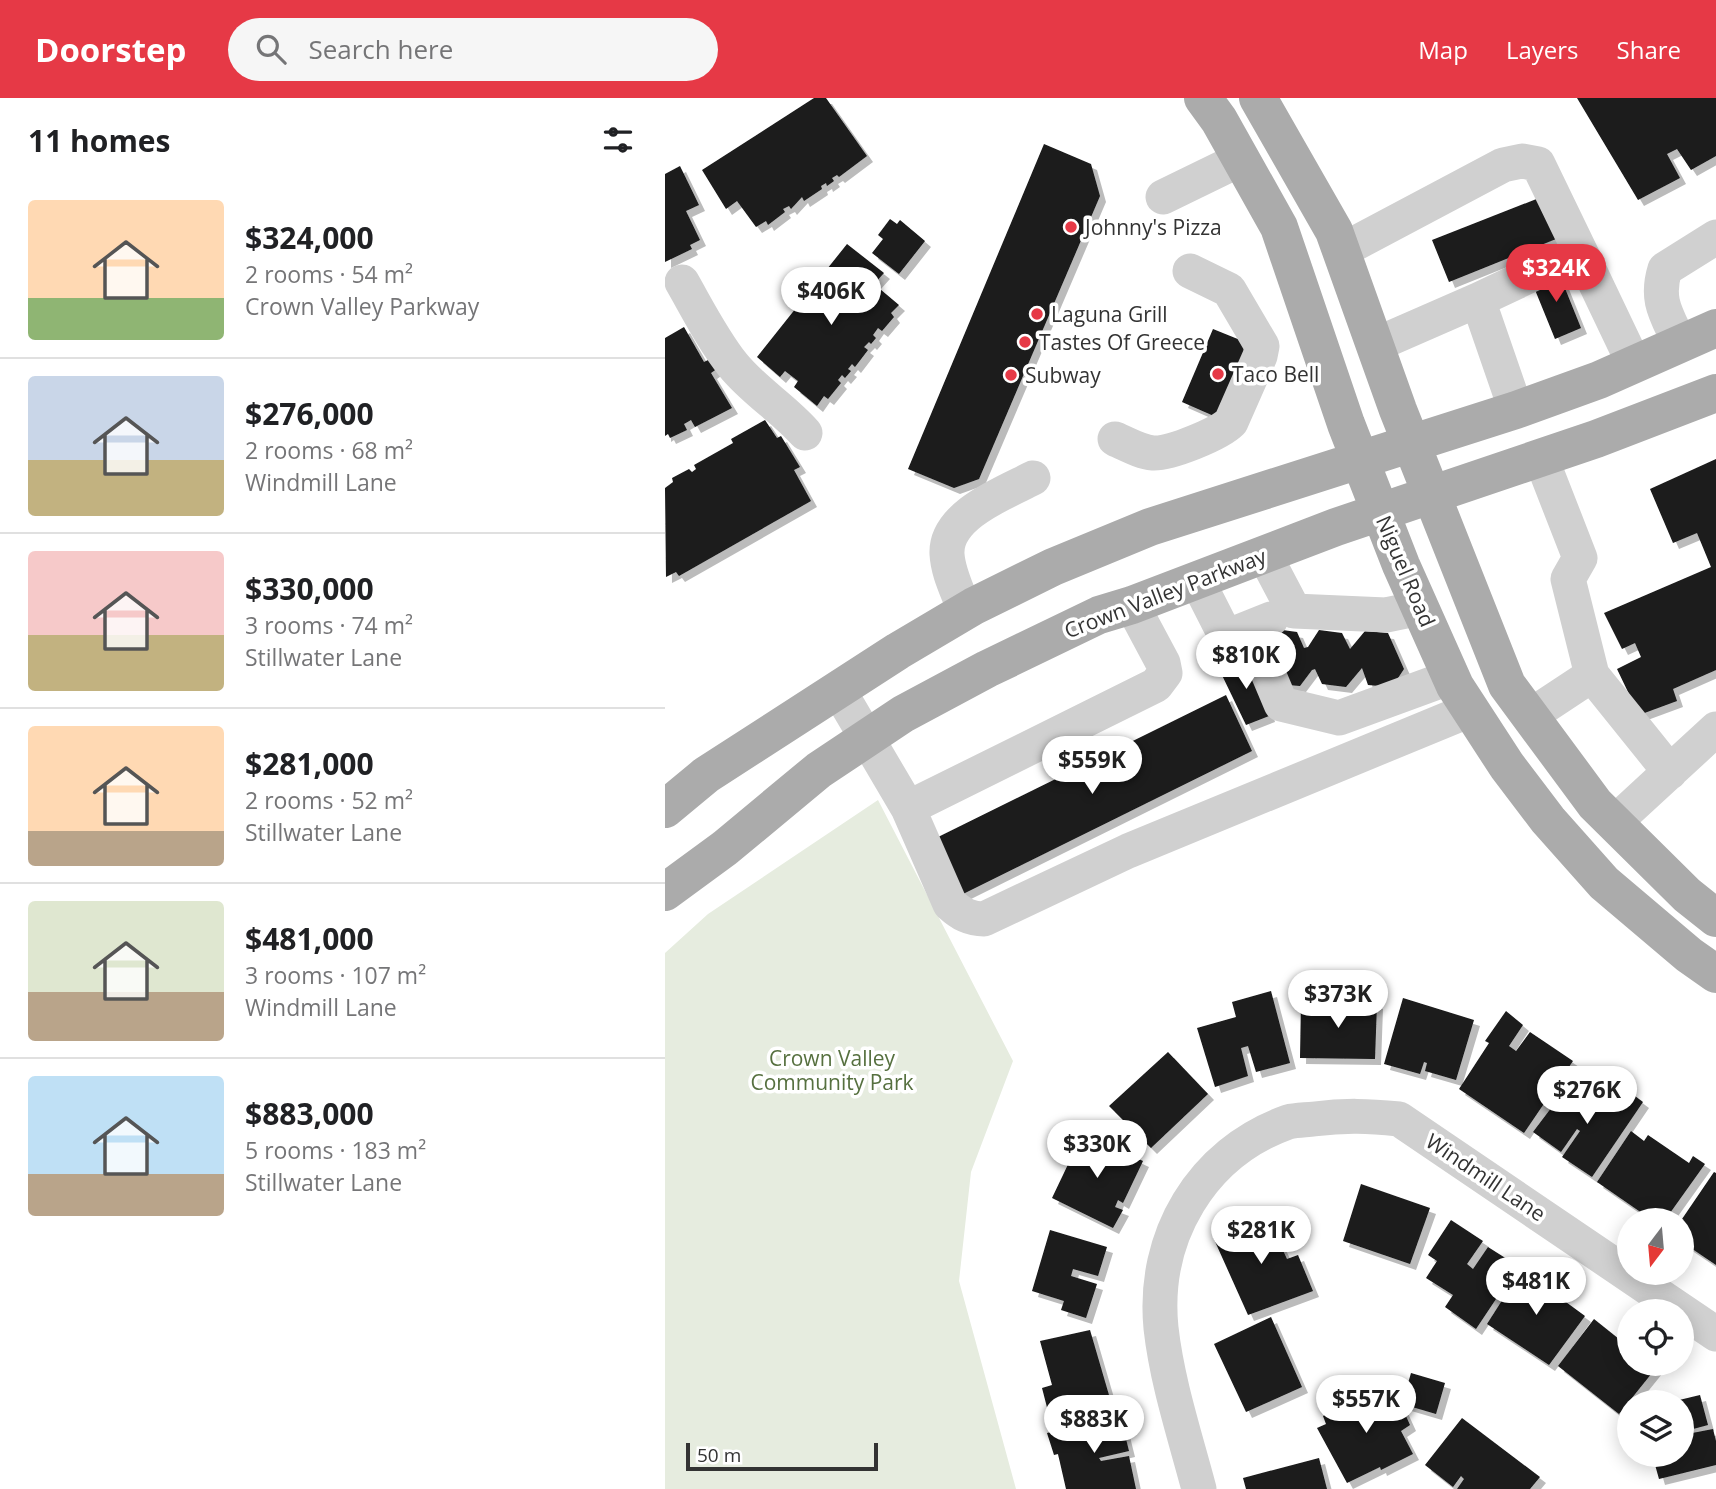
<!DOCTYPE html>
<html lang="en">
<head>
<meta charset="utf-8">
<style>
	:root { --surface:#fff; --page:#f6f6f6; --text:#202124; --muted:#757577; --line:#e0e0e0; --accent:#e63946 }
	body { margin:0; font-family:"Open Sans",sans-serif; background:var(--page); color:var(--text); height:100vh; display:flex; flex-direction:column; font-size:26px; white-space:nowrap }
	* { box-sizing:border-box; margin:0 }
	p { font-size:23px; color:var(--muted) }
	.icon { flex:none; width:38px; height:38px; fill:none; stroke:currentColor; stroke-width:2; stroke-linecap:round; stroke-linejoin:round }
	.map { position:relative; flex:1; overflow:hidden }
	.details { display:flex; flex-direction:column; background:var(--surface); width:665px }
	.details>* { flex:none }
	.needle { width:46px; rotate:196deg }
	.buttons { position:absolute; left:952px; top:1110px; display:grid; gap:14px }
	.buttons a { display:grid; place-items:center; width:77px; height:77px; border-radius:50%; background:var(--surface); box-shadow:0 4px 18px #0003; font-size:35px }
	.scale { position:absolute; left:21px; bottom:18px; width:192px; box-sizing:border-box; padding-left:7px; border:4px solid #333; border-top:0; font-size:19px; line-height:24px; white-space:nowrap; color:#333; -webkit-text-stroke:5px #fff; paint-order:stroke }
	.price { position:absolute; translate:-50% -60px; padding:0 16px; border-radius:24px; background:#fff; color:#222; font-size:23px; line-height:46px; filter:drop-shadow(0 2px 4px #0008) }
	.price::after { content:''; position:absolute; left:50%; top:42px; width:21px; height:16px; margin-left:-10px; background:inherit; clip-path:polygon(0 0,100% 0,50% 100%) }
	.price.active { background:var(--accent); color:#fff }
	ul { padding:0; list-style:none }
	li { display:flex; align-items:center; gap:21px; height:175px; padding:0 28px }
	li+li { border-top:2px solid var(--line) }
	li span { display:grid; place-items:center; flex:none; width:196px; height:140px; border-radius:7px; color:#555 }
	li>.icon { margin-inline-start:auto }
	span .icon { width:84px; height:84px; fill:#fffc; stroke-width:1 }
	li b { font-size:30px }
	h2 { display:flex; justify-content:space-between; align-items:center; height:84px; padding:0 28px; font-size:30px }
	header { display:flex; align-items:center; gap:42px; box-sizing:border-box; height:98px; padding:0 35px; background:var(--accent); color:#fff }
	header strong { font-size:33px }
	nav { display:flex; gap:38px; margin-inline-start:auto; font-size:24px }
	.search { width:490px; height:63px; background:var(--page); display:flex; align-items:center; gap:18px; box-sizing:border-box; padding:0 24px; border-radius:38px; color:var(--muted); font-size:26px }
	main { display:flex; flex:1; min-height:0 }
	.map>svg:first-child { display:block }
	.green { fill:#e6ecdf }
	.building { fill:#1a1a1a; filter:url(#shadow) }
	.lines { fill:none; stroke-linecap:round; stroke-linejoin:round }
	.minor { stroke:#d0d0d0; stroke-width:35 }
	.major { stroke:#ababab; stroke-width:38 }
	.poi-dot { fill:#e63946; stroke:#fff; stroke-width:2.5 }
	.labels { text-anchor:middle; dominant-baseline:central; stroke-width:7; stroke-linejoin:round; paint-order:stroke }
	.poi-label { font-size:21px; fill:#333; stroke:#fff; text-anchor:start }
	.street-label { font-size:21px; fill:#333; stroke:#fff }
	.park-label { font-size:21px; fill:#56703f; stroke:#fff }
</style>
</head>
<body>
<header>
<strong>Doorstep</strong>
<div class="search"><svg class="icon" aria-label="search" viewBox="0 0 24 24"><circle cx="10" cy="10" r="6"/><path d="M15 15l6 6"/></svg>Search here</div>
<nav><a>Map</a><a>Layers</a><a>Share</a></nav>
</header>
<main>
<section class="details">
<h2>11 homes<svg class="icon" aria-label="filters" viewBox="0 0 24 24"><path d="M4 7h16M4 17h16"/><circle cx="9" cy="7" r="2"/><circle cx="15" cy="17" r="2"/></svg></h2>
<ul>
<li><span style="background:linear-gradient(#ffd9b3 70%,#8fb573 0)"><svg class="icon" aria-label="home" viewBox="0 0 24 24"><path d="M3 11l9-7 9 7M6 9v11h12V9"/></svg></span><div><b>$324,000</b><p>2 rooms · 54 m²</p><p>Crown Valley Parkway</p></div></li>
<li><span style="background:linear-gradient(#c9d6e8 60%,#c2b280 0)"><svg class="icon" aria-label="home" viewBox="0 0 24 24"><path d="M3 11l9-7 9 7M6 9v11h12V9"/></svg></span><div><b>$276,000</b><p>2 rooms · 68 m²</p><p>Windmill Lane</p></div></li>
<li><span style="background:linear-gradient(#f6c9c9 60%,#c2b280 0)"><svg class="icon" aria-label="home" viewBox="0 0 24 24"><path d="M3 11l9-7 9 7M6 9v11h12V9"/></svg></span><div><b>$330,000</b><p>3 rooms · 74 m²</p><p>Stillwater Lane</p></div></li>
<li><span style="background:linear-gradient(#ffd9b3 75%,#b9a48a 0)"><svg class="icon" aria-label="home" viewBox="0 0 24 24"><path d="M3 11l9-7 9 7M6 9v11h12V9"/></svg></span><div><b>$281,000</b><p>2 rooms · 52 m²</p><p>Stillwater Lane</p></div></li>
<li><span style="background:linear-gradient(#dfe7d0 65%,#b9a48a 0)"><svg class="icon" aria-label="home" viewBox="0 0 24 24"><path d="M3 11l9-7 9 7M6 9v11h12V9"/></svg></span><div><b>$481,000</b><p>3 rooms · 107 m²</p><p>Windmill Lane</p></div></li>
<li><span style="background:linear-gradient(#bfe0f5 70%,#b9a48a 0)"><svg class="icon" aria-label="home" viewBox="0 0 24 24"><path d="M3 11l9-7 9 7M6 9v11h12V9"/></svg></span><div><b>$883,000</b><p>5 rooms · 183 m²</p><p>Stillwater Lane</p></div></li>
</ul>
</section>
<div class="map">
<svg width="1051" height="1391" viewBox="0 0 1051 1391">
	<defs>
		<filter id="shadow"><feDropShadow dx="6" dy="6" stdDeviation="0" flood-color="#0004"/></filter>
	</defs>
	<rect width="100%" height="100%" fill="#fff"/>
	<path class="green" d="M 213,702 L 348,963 L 306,1074 L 294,1183 L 351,1391 L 0,1391 L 0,855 L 43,816 Z"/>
	<path class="building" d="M 149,0 L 161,0 L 202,58 L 174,79 L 172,77 L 167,80 L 169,83 L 162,88 L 161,85 L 156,88 L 157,91 L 139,103 L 137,99 L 126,111 L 124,108 L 118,111 L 120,114 L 103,127 L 101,123 L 91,129 L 72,103 L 61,111 L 37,72 Z
		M 912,0 L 1051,0 L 1051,58 L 1026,72 L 1012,51 L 1002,56 L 1015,80 L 973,102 Z
		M 379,46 L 426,66 L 435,98 L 314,381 L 289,390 L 243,371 Z
		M 15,68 L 34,107 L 21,113 L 35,142 L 25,147 L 27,151 L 0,164 L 0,76 Z
		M 874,100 L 891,141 L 784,184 L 767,142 Z
		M 225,121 L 232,126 L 235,122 L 260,143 L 234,176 L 207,155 L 218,141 L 213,137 Z
		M 182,146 L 219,175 L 209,186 L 234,207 L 226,215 L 229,219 L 217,233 L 213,230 L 208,237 L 211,240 L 206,246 L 204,244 L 199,249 L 203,252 L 190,269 L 187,266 L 183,271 L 186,273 L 180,280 L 177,277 L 173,282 L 176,285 L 163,301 L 159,298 L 152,308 L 129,289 L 133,283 L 120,273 L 115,279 L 92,259 Z
		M 893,173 L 916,230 L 890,241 L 866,182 Z
		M 19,229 L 39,264 L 47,260 L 53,270 L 46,275 L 67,310 L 30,329 L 26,322 L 19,326 L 22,332 L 5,340 L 3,336 L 0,338 L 0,240 Z
		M 548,231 L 590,248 L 558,322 L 517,304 Z
		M 100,322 L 112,340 L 116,338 L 135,369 L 129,372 L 146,403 L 14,478 L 11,474 L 1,479 L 0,390 L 8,384 L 7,380 L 24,371 L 27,374 L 31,371 L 29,367 L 68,345 L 66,341 Z
		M 1051,361 L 1051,572 L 1008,591 L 1012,603 L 974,617 L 952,571 L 976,559 L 970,545 L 957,551 L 939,515 L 1046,469 L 1032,435 L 1008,445 L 985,391 Z
		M 610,531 L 632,534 L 639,550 L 643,549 L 654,532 L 677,535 L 685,551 L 700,533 L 723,535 L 739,571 L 727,589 L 703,587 L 697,570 L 681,589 L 657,586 L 650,571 L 647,572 L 635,588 L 612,586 L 596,550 Z
		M 588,559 L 604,618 L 581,627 L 555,573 Z
		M 561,597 L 587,653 L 294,798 L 267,742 Z
		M 606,893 L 625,965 L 591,974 L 583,948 L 576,950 L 583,978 L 550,989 L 532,930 L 571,919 L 567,904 Z
		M 738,900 L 809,922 L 791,982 L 760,973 L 762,965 L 759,964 L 755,976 L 719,966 Z
		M 636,903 L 712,905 L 710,961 L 635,960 Z
		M 841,913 L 858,927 L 844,948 L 851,953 L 865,934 L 908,963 L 859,1035 L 794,991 L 824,945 L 820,943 Z
		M 503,954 L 543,996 L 486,1050 L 444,1008 Z
		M 905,985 L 942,1012 L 958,989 L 978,1004 L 927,1079 L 897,1059 L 915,1033 L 912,1031 L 896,1054 L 868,1034 Z
		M 966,1033 L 979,1043 L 983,1037 L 1024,1065 L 1028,1058 L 1040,1066 L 1000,1122 L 987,1122 L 932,1084 Z
		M 418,1035 L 478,1063 L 458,1105 L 453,1102 L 450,1109 L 458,1112 L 448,1130 L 387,1100 Z
		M 1049,1074 L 1051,1075 L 1051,1167 L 1017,1144 L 1017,1121 Z
		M 696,1086 L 765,1110 L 745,1166 L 678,1143 Z
		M 594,1118 L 598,1126 L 604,1123 L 622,1161 L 633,1157 L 648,1193 L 583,1217 L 548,1139 Z
		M 786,1122 L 818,1143 L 802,1166 L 808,1171 L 823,1149 L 853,1168 L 811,1231 L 780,1209 L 788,1197 L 761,1180 L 772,1163 L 763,1157 Z
		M 385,1132 L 442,1149 L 433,1178 L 408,1171 L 406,1178 L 432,1186 L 421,1220 L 396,1212 L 399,1203 L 367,1193 Z
		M 859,1168 L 893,1191 L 890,1196 L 920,1218 L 884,1267 L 822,1226 Z
		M 606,1219 L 637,1289 L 581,1314 L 549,1246 Z
		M 929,1221 L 964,1249 L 964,1265 L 985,1265 L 991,1270 L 954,1316 L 893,1268 Z
		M 425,1232 L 446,1304 L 385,1321 L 377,1290 L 387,1287 L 375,1243 Z
		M 746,1275 L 780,1285 L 771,1316 L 737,1306 Z
		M 729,1292 L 745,1327 L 736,1333 L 748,1356 L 716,1372 L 715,1369 L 682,1385 L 652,1330 L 661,1326 L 658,1318 L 699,1296 L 704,1305 Z
		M 1035,1297 L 1043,1327 L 1017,1334 L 1017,1304 L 1010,1303 Z
		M 455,1317 L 464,1353 L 434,1360 L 436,1363 L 464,1358 L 471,1391 L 401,1391 L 393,1356 L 389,1357 L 382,1335 Z
		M 797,1320 L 875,1379 L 865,1391 L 792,1391 L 799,1381 L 796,1378 L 788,1389 L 760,1367 Z
		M 1048,1331 L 1051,1343 L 1051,1367 L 994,1381 L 987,1356 L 1017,1356 L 1017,1337 Z
		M 654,1360 L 662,1391 L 581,1391 L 578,1380 Z"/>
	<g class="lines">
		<path class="minor" d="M 498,99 L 576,61
			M 676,153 L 838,67 L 857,63 L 873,66 L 917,157
			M 17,184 C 33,212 48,242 68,267 C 89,293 118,310 140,335
			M 813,202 L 870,175 L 917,157 L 969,266
			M 1015,246 C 1002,217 990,203 1000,171 L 1051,139
			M 710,247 L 813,202 L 851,312
			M 450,341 C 462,346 475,354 488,355 C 505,356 554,336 566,324 L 595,258 L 597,248 L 564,192 L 525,173
			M 599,456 L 629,513 L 721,517 L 755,510
			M 532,482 L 561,539 L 606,521
			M 300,514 C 294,495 283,476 282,456 C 280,417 339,395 368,380
			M 584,530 L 616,606 L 674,620 L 786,579
			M 927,577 L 1005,674
			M 174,593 L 243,710 L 285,806 C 296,816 305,821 319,821 L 463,753 L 805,612
			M 865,618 L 927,577 L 903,481 L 915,460 L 876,360
			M 243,710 L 491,587 L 500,575 L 498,565 L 467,507
			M 949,725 L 1051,631
			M 534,1391 C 520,1338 502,1284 496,1230 C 487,1139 536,1055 623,1024 C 631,1022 641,1022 649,1021 C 681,1017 703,1018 734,1021 L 1051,1236"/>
		<path class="major" d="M 538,0 L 554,22 L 614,129 L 681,326 L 736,467 L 790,588 L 842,668 L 883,722 L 939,785 L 1024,857 L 1051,876
			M 593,0 L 669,133 L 733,312 L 842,587 L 930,706 L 1022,797 L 1051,820
			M 0,711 L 41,677 L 233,553 L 309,508 L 388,469 L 485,429 L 851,312 L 934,282 L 1051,230
			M 0,794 L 60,750 L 154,672 L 238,616 L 322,571 L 434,517 L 467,507 L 671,429 L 931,341 L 1051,295"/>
	</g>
	<g class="poi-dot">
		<circle cx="406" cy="129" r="7"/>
		<circle cx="372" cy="216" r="7"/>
		<circle cx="360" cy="244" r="7"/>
		<circle cx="553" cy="276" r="7"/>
		<circle cx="346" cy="277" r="7"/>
	</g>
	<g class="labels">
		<g class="poi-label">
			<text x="420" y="129">Johnny's Pizza</text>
			<text x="386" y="216">Laguna Grill</text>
			<text x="374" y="244">Tastes Of Greece</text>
			<text x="567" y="276">Taco Bell</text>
			<text x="360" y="277">Subway</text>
		</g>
		<g class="street-label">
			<text transform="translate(741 473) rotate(67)">Niguel Road</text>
			<text transform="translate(500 495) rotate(-21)">Crown Valley Parkway</text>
			<text transform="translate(821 1079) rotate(34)">Windmill Lane</text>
		</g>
		<g class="park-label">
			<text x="167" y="960">Crown Valley<tspan x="167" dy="24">Community Park</tspan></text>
		</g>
	</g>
</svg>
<div class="buttons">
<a><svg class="needle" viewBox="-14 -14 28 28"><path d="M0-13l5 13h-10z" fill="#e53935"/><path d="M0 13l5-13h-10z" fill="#757577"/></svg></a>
<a><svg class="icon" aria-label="locate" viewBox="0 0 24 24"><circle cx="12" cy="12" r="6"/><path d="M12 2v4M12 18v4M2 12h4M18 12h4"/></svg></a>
<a><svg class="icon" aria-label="layers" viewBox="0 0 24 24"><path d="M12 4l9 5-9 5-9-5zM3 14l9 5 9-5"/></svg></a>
</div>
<div class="scale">50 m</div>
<b class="price active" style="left:891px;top:206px">$324K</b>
<b class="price" style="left:166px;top:229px">$406K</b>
<b class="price" style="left:581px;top:593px">$810K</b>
<b class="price" style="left:427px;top:698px">$559K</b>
<b class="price" style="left:673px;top:932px">$373K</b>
<b class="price" style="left:922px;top:1028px">$276K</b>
<b class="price" style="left:432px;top:1082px">$330K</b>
<b class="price" style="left:596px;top:1168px">$281K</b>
<b class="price" style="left:871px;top:1219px">$481K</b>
<b class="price" style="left:701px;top:1337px">$557K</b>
<b class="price" style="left:429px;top:1357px">$883K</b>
</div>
</main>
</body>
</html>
